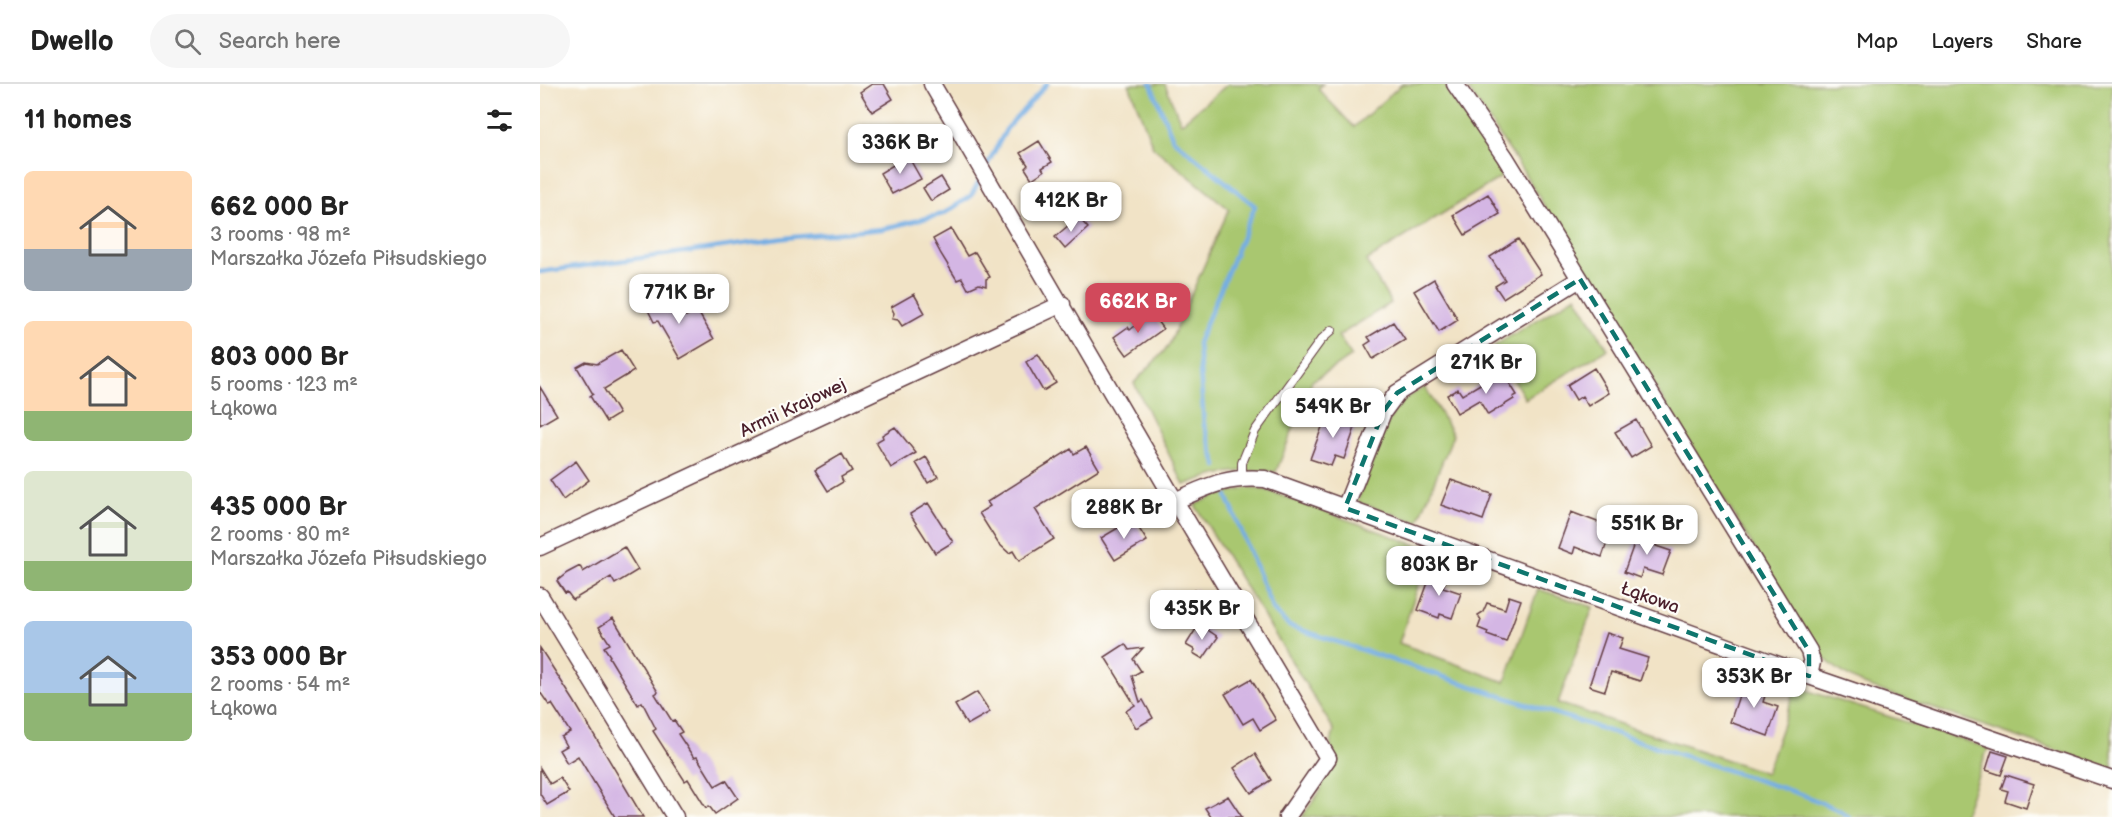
<!DOCTYPE html>
<html lang="en">
<head>
<meta charset="utf-8">
<style>
	:root { --surface:#fff; --page:#f6f6f6; --text:#222; --muted:#767676; --line:#e0e0e0; --accent:#d1495b }
	body { margin:0; font-family:"Balsamiq Sans",sans-serif; background:var(--page); color:var(--text); height:100vh; display:flex; flex-direction:column; font-size:22px; white-space:nowrap }
	* { box-sizing:border-box; margin:0 }
	p { font-size:20px; color:var(--muted) }
	.icon { flex:none; width:33px; height:33px; fill:none; stroke:currentColor; stroke-width:2; stroke-linecap:round; stroke-linejoin:round }
	.map { position:relative; flex:1; overflow:hidden }
	.panel { display:flex; flex-direction:column; background:var(--surface); width:540px }
	.panel>* { flex:none }
	.price { position:absolute; translate:-50% -51px; padding:0 14px; border-radius:12px; background:#fff; color:#222; font-size:20px; line-height:39px; filter:drop-shadow(0 2px 3px #0008) }
	.price::after { content:''; position:absolute; left:50%; top:36px; width:18px; height:14px; margin-left:-9px; background:inherit; clip-path:polygon(0 0,100% 0,50% 100%) }
	.price.current { background:var(--accent); color:#fff }
	ul { padding:0; list-style:none }
	li { display:flex; align-items:center; gap:18px; height:150px; padding:0 24px }
	li span { display:grid; place-items:center; flex:none; width:168px; height:120px; border-radius:9px; color:#555 }
	li>.icon { margin-inline-start:auto }
	span .icon { width:72px; height:72px; fill:#fffc; stroke-width:1 }
	li b { font-size:26px }
	h2 { display:flex; justify-content:space-between; align-items:center; height:72px; padding:0 24px; font-size:26px }
	header { display:flex; align-items:center; gap:36px; box-sizing:border-box; height:84px; padding:0 30px; background:var(--surface); border-bottom:2px solid var(--line) }
	header strong { font-size:28px }
	nav { display:flex; gap:33px; margin-inline-start:auto; font-size:21px }
	.search { width:420px; height:54px; background:var(--page); display:flex; align-items:center; gap:15px; box-sizing:border-box; padding:0 21px; border-radius:33px; color:var(--muted); font-size:22px }
	main { display:flex; flex:1; min-height:0 }
	.map>svg:first-child { display:block }
	.green { fill:#a9c76f; stroke:#7a734d; stroke-width:1.5 }
	.lines { fill:none; stroke-linecap:round; stroke-linejoin:round }
	.stream { stroke:#73ade4; stroke-width:4.5 }
	.building { fill:#d4b6e4 }
	.lane-casing { stroke:#633c42; stroke-width:10 }
	.street-casing { stroke:#633c42; stroke-width:19 }
	.lane { stroke:#fff; stroke-width:8 }
	.street { stroke:#fff; stroke-width:16 }
	.marked { fill:none; stroke:#0f766e; stroke-width:4.5; stroke-dasharray:12 8; stroke-linejoin:round }
	.labels { text-anchor:middle; dominant-baseline:central; stroke-width:4.5; stroke-linejoin:round; paint-order:stroke }
	.street-label { font-size:18px; fill:#4a1f2b; stroke:#fdfcf7 }
</style>
</head>
<body>
<header>
<strong>Dwello</strong>
<div class="search"><svg class="icon" aria-label="search" viewBox="0 0 24 24"><circle cx="10" cy="10" r="6"/><path d="M15 15l6 6"/></svg>Search here</div>
<nav><a>Map</a><a>Layers</a><a>Share</a></nav>
</header>
<main>
<section class="panel">
<h2>11 homes<svg class="icon" aria-label="filters" viewBox="0 0 24 24"><path d="M4 7h16M4 17h16"/><circle cx="9" cy="7" r="2"/><circle cx="15" cy="17" r="2"/></svg></h2>
<ul>
<li><span style="background:linear-gradient(#ffd9b3 65%,#9aa5b1 0)"><svg class="icon" aria-label="home" viewBox="0 0 24 24"><path d="M3 11l9-7 9 7M6 9v11h12V9"/></svg></span><div><b>662 000 Br</b><p>3 rooms · 98 m²</p><p>Marszałka Józefa Piłsudskiego</p></div></li>
<li><span style="background:linear-gradient(#ffd9b3 75%,#8fb573 0)"><svg class="icon" aria-label="home" viewBox="0 0 24 24"><path d="M3 11l9-7 9 7M6 9v11h12V9"/></svg></span><div><b>803 000 Br</b><p>5 rooms · 123 m²</p><p>Łąkowa</p></div></li>
<li><span style="background:linear-gradient(#dfe7d0 75%,#8fb573 0)"><svg class="icon" aria-label="home" viewBox="0 0 24 24"><path d="M3 11l9-7 9 7M6 9v11h12V9"/></svg></span><div><b>435 000 Br</b><p>2 rooms · 80 m²</p><p>Marszałka Józefa Piłsudskiego</p></div></li>
<li><span style="background:linear-gradient(#a9c7e8 60%,#8fb573 0)"><svg class="icon" aria-label="home" viewBox="0 0 24 24"><path d="M3 11l9-7 9 7M6 9v11h12V9"/></svg></span><div><b>353 000 Br</b><p>2 rooms · 54 m²</p><p>Łąkowa</p></div></li>
</ul>
</section>
<div class="map">
<svg width="1572" height="733" viewBox="0 0 1572 733">
	<rect width="100%" height="100%" fill="#fdfcf7"/>
	<filter id="ink" filterUnits="userSpaceOnUse"><feTurbulence type="fractalNoise" baseFrequency=".0167" numOctaves="2"/><feDisplacementMap in="SourceGraphic" scale="12" xChannelSelector="R" yChannelSelector="G"/><feConvolveMatrix kernelMatrix="1 2 1 2 8 2 1 2 1" color-interpolation-filters="sRGB"/></filter>
	<filter id="wash" filterUnits="userSpaceOnUse"><feTurbulence type="fractalNoise" baseFrequency=".008" numOctaves="4" result="noise"/><feDisplacementMap in="SourceGraphic" scale="24" xChannelSelector="R" yChannelSelector="G"/><feGaussianBlur stdDeviation="1.35" result="paint"/><feColorMatrix in="noise" values="0 0 0 0 0 0 0 0 0 0 0 0 0 0 0 0 0 1.4 0 .05"/><feComposite in="paint" operator="in"/></filter>
	<g filter="url(#wash)">
		<rect width="100%" height="100%" fill="#f1e3c6"/>
		<path class="green" d="M 589,0 L 625,0 L 641,39 L 688,0 L 783,0 L 778,5 L 814,43 L 862,0 L 904,0 L 963,92 L 826,177 L 851,219 L 798,252 L 812,272 L 772,297 L 736,388 C 702,384 675,389 644,401 L 594,299 L 628,263 L 689,125 L 613,63 Z
			M 925,0 L 1572,0 L 1572,685 L 1324,601 C 1306,592 1292,583 1278,568 L 983,87 Z
			M 1036,212 L 1068,265 L 985,315 L 954,262 Z
			M 885,303 L 913,351 L 878,438 L 817,418 L 846,343 L 855,326 L 869,312 Z
			M 707,404 L 726,406 L 890,466 L 859,559 L 965,598 L 998,505 L 1053,523 L 1018,619 L 1226,689 L 1256,603 L 1448,664 L 1423,733 L 762,733 L 781,706 L 794,646 L 655,421 L 675,412 Z"/>
		<g class="lines">
			<path class="stream" d="M 611,0 L 633,55 L 715,122 L 658,259 L 664,341 L 677,382
				M 446,83 L 467,44 L 507,0
				M 0,188 L 253,153 L 342,145 L 403,130 L 431,112 L 441,93
				M 687,412 L 733,526 L 749,542 L 1263,711 L 1299,726 L 1309,733"/>
		</g>
		<g id="blocks">
			<path class="building" d="M 332,0 L 344,0 L 353,15 L 332,28 L 320,8 Z
				M 499,57 L 512,78 L 502,84 L 504,87 L 492,95 L 485,84 L 488,81 L 480,69 Z
				M 368,72 L 381,95 L 352,110 L 340,89 Z
				M 401,93 L 409,106 L 391,117 L 383,104 Z
				M 948,110 L 960,130 L 925,151 L 913,131 Z
				M 538,133 L 548,144 L 525,165 L 515,153 Z
				M 411,145 L 427,172 L 435,168 L 450,193 L 446,195 L 446,202 L 439,200 L 428,205 L 422,194 L 417,196 L 401,170 L 393,155 Z
				M 978,155 L 1001,190 L 963,214 L 955,202 L 965,196 L 950,173 Z
				M 894,195 L 918,236 L 899,248 L 874,207 Z
				M 127,207 L 140,232 L 144,229 L 146,232 L 157,226 L 174,255 L 140,275 L 118,237 L 114,238 L 104,218 Z
				M 374,210 L 385,229 L 362,242 L 358,236 L 352,235 L 354,229 L 351,223 Z
				M 611,229 L 623,245 L 587,271 L 574,253 L 588,243 L 590,246 Z
				M 853,238 L 865,256 L 833,275 L 825,261 L 831,257 L 828,253 Z
				M 81,266 L 94,287 L 64,305 L 79,330 L 66,338 L 50,312 L 53,310 L 37,283 L 46,278 L 57,280 Z
				M 498,270 L 516,299 L 503,307 L 486,278 Z
				M 1054,284 L 1069,309 L 1048,322 L 1042,312 L 1036,316 L 1027,301 Z
				M 962,287 L 977,311 L 973,313 L 974,315 L 948,331 L 939,316 L 917,329 L 907,311 L 918,305 L 922,311 Z
				M 0,303 L 17,331 L 0,341 Z
				M 788,327 L 817,338 L 804,375 L 795,372 L 791,382 L 770,375 Z
				M 1096,336 L 1111,362 L 1091,374 L 1075,348 Z
				M 355,343 L 376,369 L 351,384 L 336,358 L 343,354 L 342,351 Z
				M 546,363 L 559,385 L 495,425 L 514,455 L 479,477 L 473,467 L 469,469 L 458,459 L 439,429 L 450,422 L 447,418 L 531,365 L 534,370 Z
				M 302,370 L 312,387 L 301,393 L 303,398 L 288,407 L 275,386 Z
				M 386,373 L 398,393 L 388,399 L 376,379 Z
				M 36,377 L 49,396 L 23,416 L 10,396 Z
				M 911,396 L 952,410 L 943,436 L 901,421 Z
				M 388,419 L 413,458 L 395,469 L 370,430 Z
				M 1031,428 L 1060,439 L 1059,442 L 1071,447 L 1062,473 L 1035,463 L 1033,470 L 1018,464 Z
				M 593,435 L 607,457 L 575,476 L 561,454 Z
				M 1099,446 L 1119,453 L 1116,462 L 1131,467 L 1122,491 L 1103,485 L 1100,494 L 1084,488 Z
				M 84,463 L 98,486 L 75,500 L 71,493 L 33,516 L 27,508 L 25,509 L 17,497 L 27,489 L 40,482 L 43,488 Z
				M 893,485 L 908,490 L 903,503 L 921,509 L 912,534 L 900,530 L 899,534 L 878,526 Z
				M 655,505 L 664,514 L 648,532 L 635,520 L 645,510 L 648,512 Z
				M 969,512 L 981,516 L 966,558 L 947,551 L 948,548 L 938,544 L 941,536 L 938,531 L 943,528 L 947,519 L 965,525 Z
				M 73,534 L 118,608 L 115,610 L 132,637 L 134,636 L 142,648 L 138,650 L 154,674 L 157,673 L 175,702 L 186,696 L 198,714 L 175,730 L 169,722 L 166,724 L 148,695 L 145,697 L 113,647 L 116,645 L 102,618 L 98,621 L 69,573 L 70,572 L 64,563 L 70,560 L 59,543 Z
				M 659,540 L 678,553 L 663,575 L 653,569 L 655,566 L 646,561 Z
				M 1067,549 L 1083,554 L 1079,565 L 1108,574 L 1100,597 L 1071,588 L 1065,607 L 1049,602 Z
				M 585,560 L 589,566 L 603,564 L 593,575 L 601,587 L 592,592 L 600,618 L 603,616 L 613,634 L 596,644 L 586,627 L 595,621 L 565,573 Z
				M 0,564 L 34,617 L 103,733 L 75,733 L 38,672 L 27,679 L 19,666 L 26,662 L 21,653 L 30,648 L 12,620 L 9,621 L 0,608 Z
				M 1205,594 L 1228,602 L 1223,618 L 1238,623 L 1228,652 L 1190,638 Z
				M 711,595 L 736,636 L 720,646 L 713,634 L 703,640 L 685,610 Z
				M 437,608 L 450,628 L 427,641 L 415,621 Z
				M 1452,667 L 1468,672 L 1461,691 L 1446,686 Z
				M 715,670 L 731,696 L 711,709 L 694,684 Z
				M 0,684 L 10,700 L 20,694 L 29,708 L 7,721 L 0,710 Z
				M 1466,691 L 1494,700 L 1486,724 L 1465,717 L 1468,707 L 1461,705 Z
				M 688,712 L 702,733 L 671,733 L 665,724 Z"/>
		</g>
	</g>
	<g filter="url(#ink)">
		<use href="#blocks" fill-opacity="0" stroke="#633c42" stroke-width="1.5"/>
		<g class="lines">
			<g class="lane-casing">
				<path id="lane" d="M 702,393 L 702,379 L 715,347 L 781,256 L 792,246"/>
			</g>
			<g class="street-casing">
				<path id="street" d="M 392,0 L 635,417 L 788,674 L 747,733
					M 915,0 L 965,73 L 1269,567 L 1272,578 L 1269,592
					M 635,417 C 668,402 687,392 725,395 L 1269,592 L 1572,696
					M 805,424 L 843,328 L 857,309 L 1040,195
					M 0,463 L 522,220
					M 0,512 L 135,733"/>
			</g>
			<use href="#lane" class="lane"/>
			<use href="#street" class="street"/>
		</g>
	</g>
	<path class="marked" d="M 1040,195 L 1269,567 L 1269,592 L 805,424 L 843,328 L 857,309 Z"/>
	<g class="labels">
		<g class="street-label">
			<text transform="translate(253 324) rotate(-25)">Armii Krajowej</text>
			<text transform="translate(1110 514) rotate(20)">Łąkowa</text>
		</g>
	</g>
</svg>
<b class="price" style="left:360px;top:91px">336K Br</b>
<b class="price" style="left:531px;top:149px">412K Br</b>
<b class="price" style="left:139px;top:241px">771K Br</b>
<b class="price current" style="left:598px;top:250px">662K Br</b>
<b class="price" style="left:946px;top:311px">271K Br</b>
<b class="price" style="left:793px;top:355px">549K Br</b>
<b class="price" style="left:584px;top:456px">288K Br</b>
<b class="price" style="left:1107px;top:472px">551K Br</b>
<b class="price" style="left:899px;top:513px">803K Br</b>
<b class="price" style="left:662px;top:557px">435K Br</b>
<b class="price" style="left:1214px;top:625px">353K Br</b>
</div>
</main>
</body>
</html>
